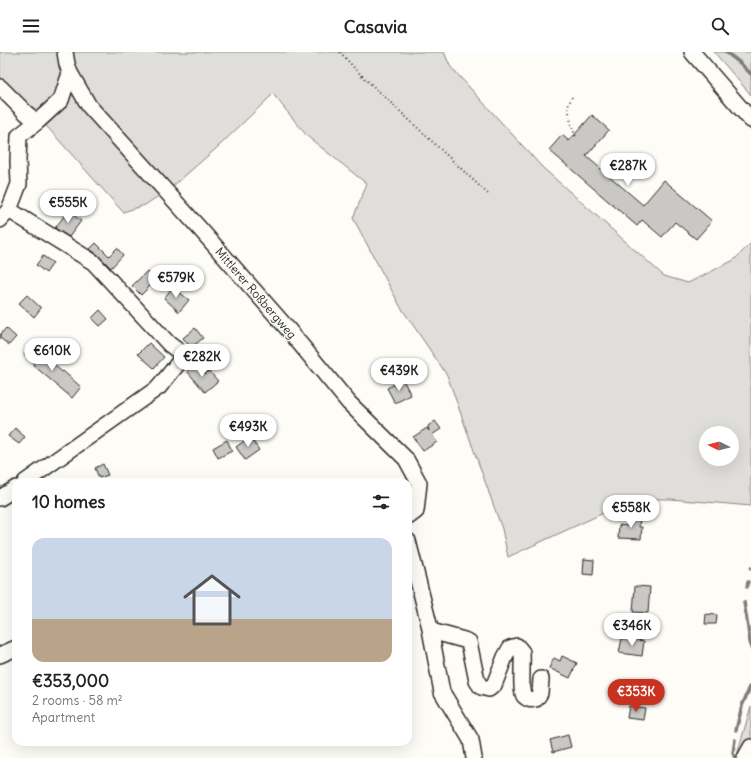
<!DOCTYPE html>
<html lang="en">
<head>
<meta charset="utf-8">
<style>
	:root { --surface:#fff; --page:#f6f6f6; --text:#202124; --muted:#757577; --line:#e0e0e0; --accent:#c8321e }
	body { margin:0; font-family:Delius,sans-serif; background:var(--page); color:var(--text); height:100vh; display:flex; flex-direction:column; font-size:15px; white-space:nowrap }
	* { box-sizing:border-box; margin:0 }
	p { font-size:13px; color:var(--muted) }
	.icon { flex:none; width:22px; height:22px; fill:none; stroke:currentColor; stroke-width:2; stroke-linecap:round; stroke-linejoin:round }
	.map { position:relative; flex:1; overflow:hidden }
	.details { position:absolute; left:12px; top:426px; width:400px; height:268px; display:flex; flex-direction:column; background:var(--surface); border-radius:12px; box-shadow:0 4px 16px #0002 }
	.details>* { flex:none }
	.needle { width:26px; rotate:276deg }
	.controls { position:absolute; left:699px; top:374px; display:grid; gap:8px }
	.controls a { display:grid; place-items:center; width:40px; height:40px; border-radius:50%; background:var(--surface); box-shadow:0 4px 16px #0002; font-size:20px }
	.price { position:absolute; translate:-50% -34px; padding:0 9px; border-radius:14px; background:#fff; color:#222; font-size:13px; line-height:26px; filter:drop-shadow(0 1px 2px #0008) }
	.price::after { content:''; position:absolute; left:50%; top:24px; width:12px; height:9px; margin-left:-6px; background:inherit; clip-path:polygon(0 0,100% 0,50% 100%) }
	.price.active { background:var(--accent); color:#fff }
	ul { padding:0; list-style:none }
	li { display:grid; align-content:center; gap:8px; height:212px; padding:0 20px }
	li+li { border-top:1px solid var(--line) }
	li span { display:grid; place-items:center; height:124px; border-radius:12px; color:#555 }
	li>.icon { margin-inline-start:auto }
	span .icon { width:72px; height:72px; fill:#fffc; stroke-width:1 }
	li b { font-size:17px }
	h2 { display:flex; justify-content:space-between; align-items:center; height:48px; padding:0 20px; font-size:17px }
	header { display:flex; justify-content:space-between; align-items:center; height:52px; padding:0 20px; background:var(--surface); font-size:18px; font-weight:700 }
	.map>svg:first-child { display:block }
	.green { fill:#dfdeda; stroke:#858482; fill-rule:evenodd }
	.lines { fill:none; stroke-linecap:round; stroke-linejoin:round }
	.stream { stroke:#7e7d7b; stroke-width:3.5 }
	.building { fill:#c9c8c4; stroke:#2b2b2b }
	.minor-casing { stroke:#2b2b2b; stroke-width:18 }
	.path { stroke:#2b2b2b; stroke-width:2; stroke-dasharray:1 3; stroke-linecap:butt }
	.minor { stroke:#fdfcf7; stroke-width:15 }
	.labels { text-anchor:middle; dominant-baseline:central; stroke-width:3; stroke-linejoin:round; paint-order:stroke }
	.street-label { font-size:12px; fill:#2b2b2b; stroke:#fdfcf7 }
</style>
</head>
<body>
<header><svg class="icon" aria-label="menu" viewBox="0 0 24 24"><path d="M4 6h16M4 12h16M4 18h16"/></svg>Casavia<svg class="icon" aria-label="search" viewBox="0 0 24 24"><circle cx="10" cy="10" r="6"/><path d="M15 15l6 6"/></svg></header>
<div class="map">
<svg width="751" height="706" viewBox="0 0 751 706">
	<rect width="100%" height="100%" fill="#fdfcf7"/>
	<filter id="ink" filterUnits="userSpaceOnUse"><feTurbulence type="fractalNoise" baseFrequency=".025" numOctaves="2"/><feDisplacementMap in="SourceGraphic" scale="8" xChannelSelector="R" yChannelSelector="G"/><feConvolveMatrix kernelMatrix="1 2 1 2 8 2 1 2 1" color-interpolation-filters="sRGB"/></filter>
	<g filter="url(#ink)">
		<path class="green" d="M 0,0 L 444,0 L 450,14 L 542,115 L 664,224 L 688,231 L 734,208 L 751,191 L 751,454 L 671,447 L 634,447 L 508,505 L 502,477 L 447,323 L 400,254 L 353,166 L 367,132 L 307,84 L 273,42 L 219,94 L 172,135 L 145,153 L 123,160 L 32,58 L 0,27 ZM 706,381 L 732,381 L 732,407 L 706,407 Z
			M 714,0 L 751,0 L 751,43 Z
			M 751,654 L 751,706 L 736,706 Z"/>
		<g class="lines">
			<path class="stream" d="M 726,0 L 740,11 L 751,22
				M 751,517 L 751,516
				M 747,535 L 748,530
				M 744,550 L 751,596
				M 736,678 L 742,654 L 750,635
				M 735,688 L 733,701 L 735,706"/>
		</g>
		<path class="building" d="M 592,63 L 609,78 L 586,104 L 643,153 L 664,128 L 712,169 L 696,187 L 675,170 L 662,185 L 642,168 L 637,174 L 549,98 L 562,83 L 569,89 Z
			M 68,159 L 81,169 L 69,185 L 55,176 Z
			M 96,191 L 109,204 L 117,196 L 123,203 L 111,216 L 99,204 L 90,197 Z
			M 43,204 L 53,211 L 46,221 L 36,213 Z
			M 147,219 L 156,228 L 141,243 L 132,234 Z
			M 173,235 L 189,248 L 179,260 L 164,246 Z
			M 27,243 L 41,256 L 34,265 L 19,251 Z
			M 100,258 L 108,267 L 100,274 L 92,266 Z
			M 6,276 L 16,285 L 9,293 L 0,286 L 0,283 Z
			M 195,276 L 203,286 L 191,296 L 183,286 Z
			M 149,291 L 164,305 L 154,316 L 138,302 Z
			M 32,292 L 62,320 L 63,319 L 81,335 L 72,346 L 33,313 L 34,311 L 24,302 Z
			M 196,311 L 205,322 L 209,319 L 218,329 L 205,340 L 187,319 Z
			M 403,328 L 411,343 L 395,351 L 387,336 Z
			M 435,369 L 441,377 L 432,383 L 437,390 L 423,399 L 413,385 L 427,376 L 429,379 L 428,374 Z
			M 15,376 L 25,385 L 19,392 L 8,384 Z
			M 250,385 L 259,398 L 245,408 L 236,395 Z
			M 227,388 L 232,399 L 218,406 L 213,396 Z
			M 103,412 L 108,423 L 99,426 L 95,416 Z
			M 629,463 L 640,464 L 639,475 L 642,475 L 641,487 L 618,486 L 619,473 L 628,474 Z
			M 584,507 L 594,508 L 593,523 L 583,522 Z
			M 635,534 L 650,535 L 648,561 L 633,560 Z
			M 706,562 L 717,563 L 716,572 L 705,572 Z
			M 622,586 L 644,589 L 642,604 L 619,601 Z
			M 562,604 L 577,611 L 570,626 L 549,616 L 554,606 L 560,609 Z
			M 629,654 L 645,656 L 643,668 L 627,666 Z
			M 568,683 L 571,695 L 553,700 L 550,688 Z"/>
		<g class="lines">
			<g class="minor-casing">
				<path id="minor" d="M 65,0 L 67,12 L 70,21 L 89,54 L 201,178 L 287,276 L 349,351 L 406,407 L 419,431 L 416,459 L 408,465
					M 692,0 L 751,68
					M 0,35 L 26,61 L 37,70
					M 9,158 L 93,210 L 169,292 L 181,301 L 180,309 L 159,335 L 25,430
					M 0,168 L 9,158 L 19,132 L 18,109 L 19,84 L 37,70 L 61,48 L 70,21
					M 0,446 L 16,436
					M 408,489 L 429,572 L 442,640 L 471,688 L 474,706
					M 431,579 L 464,588 L 469,590 L 477,629 L 481,635 L 489,637 L 494,633 L 505,605 L 510,596 L 517,594 L 522,600 C 523,609 520,638 524,644 C 528,648 531,648 536,647 L 540,641 L 541,627
					M 0,603 L 16,596
					M 745,706 L 751,695"/>
			</g>
			<path class="path" d="M 340,0 L 356,18 L 488,142
				M 572,45 L 568,54 L 571,72 L 576,85"/>
			<use href="#minor" class="minor"/>
		</g>
	</g>
	<g class="labels">
		<g class="street-label">
			<text transform="translate(256 241) rotate(49)">Mittlerer Roßbergweg</text>
		</g>
	</g>
</svg>
<div class="controls">
<a><svg class="needle" viewBox="-14 -14 28 28"><path d="M0-13l5 13h-10z" fill="#e53935"/><path d="M0 13l5-13h-10z" fill="#757577"/></svg></a>
</div>
<b class="price" style="left:628px;top:135px">€287K</b>
<b class="price" style="left:68px;top:172px">€555K</b>
<b class="price" style="left:176px;top:247px">€579K</b>
<b class="price" style="left:52px;top:320px">€610K</b>
<b class="price" style="left:202px;top:326px">€282K</b>
<b class="price" style="left:399px;top:340px">€439K</b>
<b class="price" style="left:248px;top:396px">€493K</b>
<b class="price" style="left:631px;top:477px">€558K</b>
<b class="price" style="left:632px;top:595px">€346K</b>
<b class="price active" style="left:636px;top:661px">€353K</b>
<section class="details">
<h2>10 homes<svg class="icon" aria-label="filters" viewBox="0 0 24 24"><path d="M4 7h16M4 17h16"/><circle cx="9" cy="7" r="2"/><circle cx="15" cy="17" r="2"/></svg></h2>
<ul>
<li><span style="background:linear-gradient(#c9d6e8 65%,#b9a48a 0)"><svg class="icon" aria-label="home" viewBox="0 0 24 24"><path d="M3 11l9-7 9 7M6 9v11h12V9"/></svg></span><div><b>€353,000</b><p>2 rooms · 58 m²</p><p>Apartment</p></div></li>
</ul>
</section>
</div>
</body>
</html>
